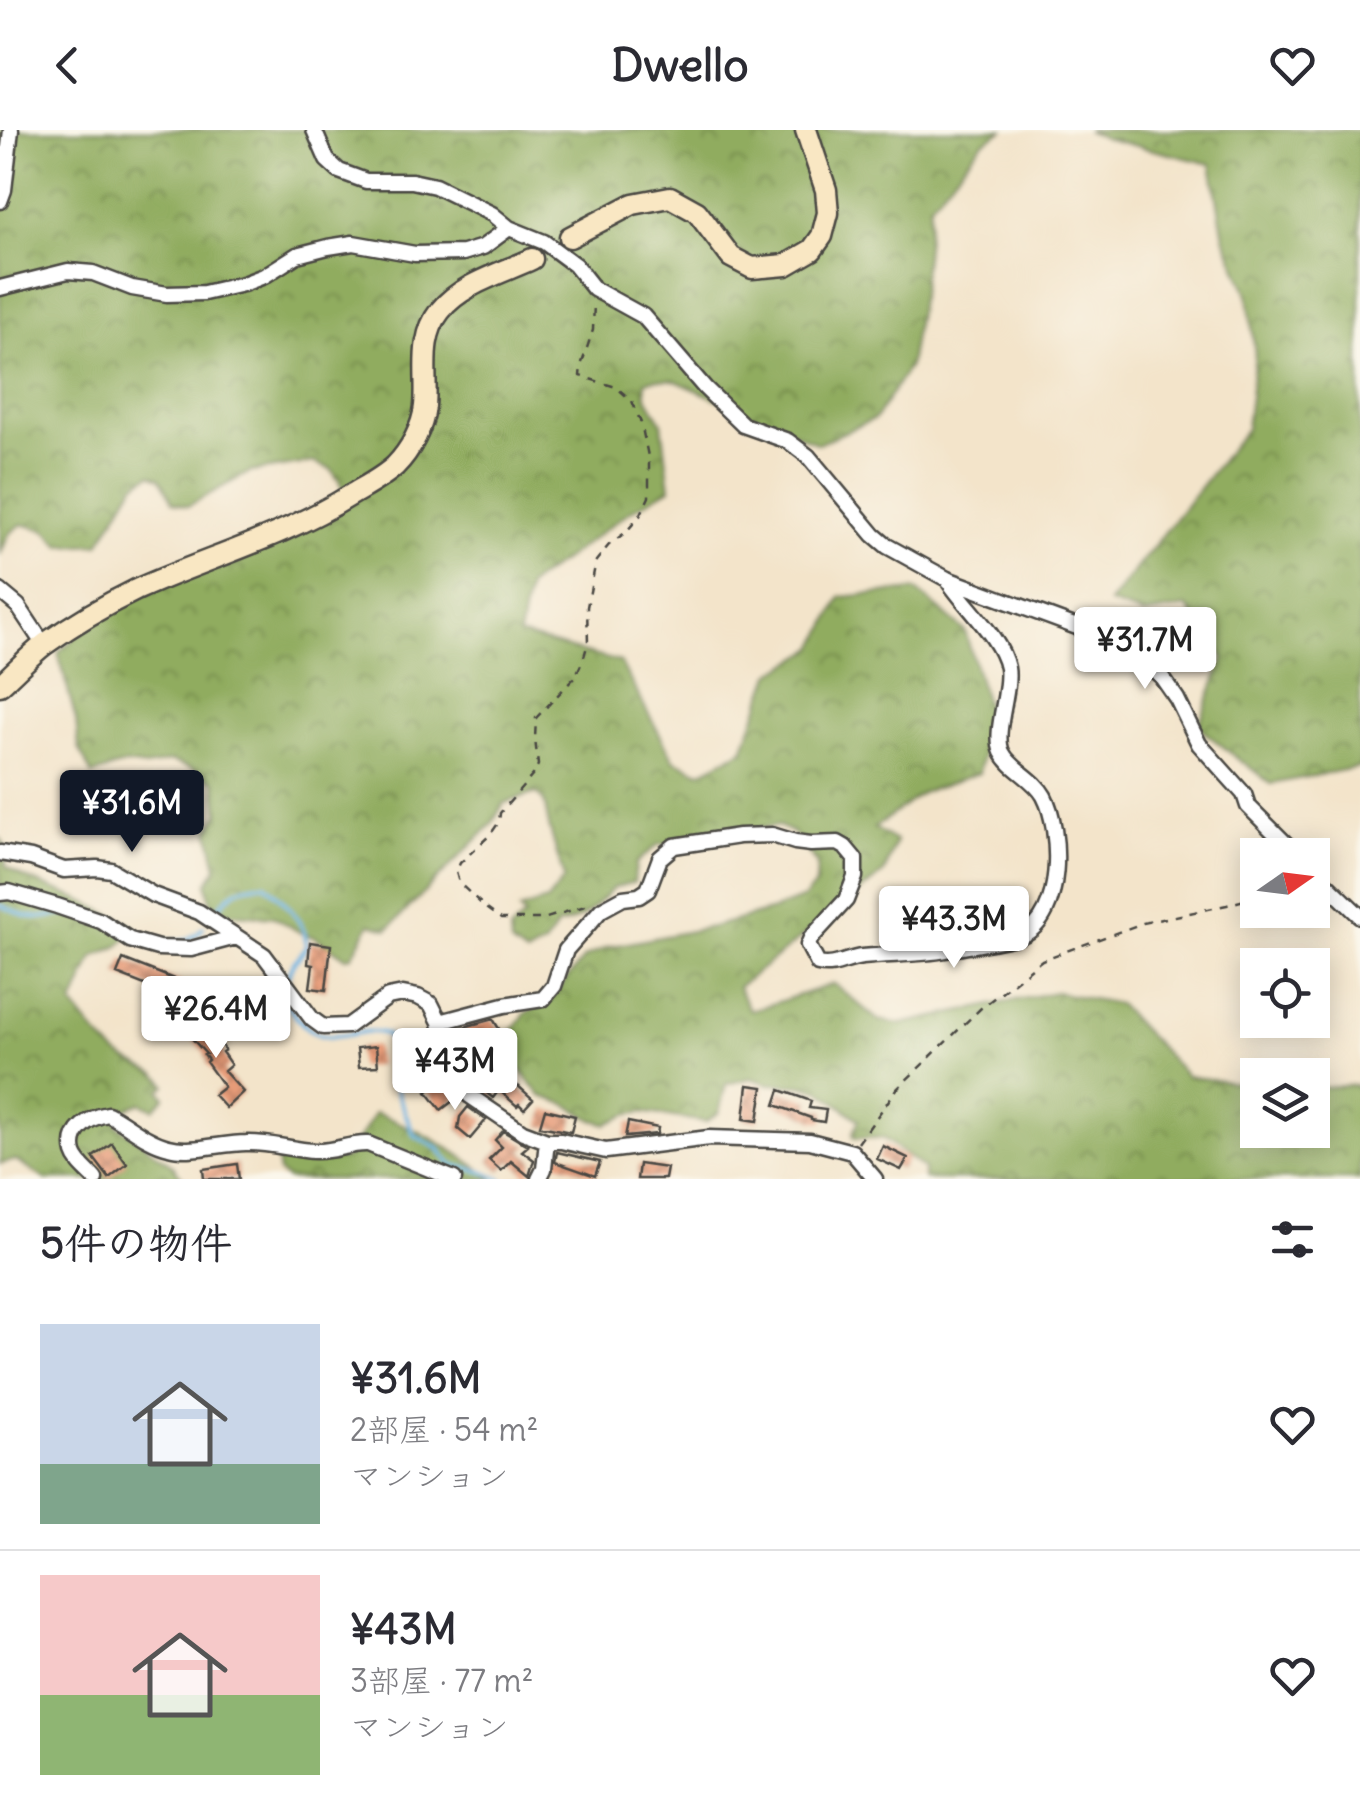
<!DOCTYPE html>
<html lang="ja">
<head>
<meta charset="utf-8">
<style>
	:root { --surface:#fff; --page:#f7f7f7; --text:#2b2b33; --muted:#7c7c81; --line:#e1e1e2; --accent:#111827 }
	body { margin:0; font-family:Delius,"Klee One",sans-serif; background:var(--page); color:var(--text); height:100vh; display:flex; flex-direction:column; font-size:38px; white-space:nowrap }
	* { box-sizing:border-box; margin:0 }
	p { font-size:32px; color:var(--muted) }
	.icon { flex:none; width:55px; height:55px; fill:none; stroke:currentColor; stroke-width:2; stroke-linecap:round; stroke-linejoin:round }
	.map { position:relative; height:1049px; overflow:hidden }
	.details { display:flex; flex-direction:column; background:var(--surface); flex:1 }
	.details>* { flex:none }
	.needle { width:65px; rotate:76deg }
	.fabs { position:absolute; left:1240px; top:708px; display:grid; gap:20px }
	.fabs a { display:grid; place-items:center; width:90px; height:90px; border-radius:0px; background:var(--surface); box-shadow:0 5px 25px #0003; font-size:50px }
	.price { position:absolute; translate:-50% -85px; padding:0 22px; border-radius:10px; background:#fff; color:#222; font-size:32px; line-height:65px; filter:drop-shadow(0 2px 5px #0008) }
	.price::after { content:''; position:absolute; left:50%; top:60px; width:30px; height:22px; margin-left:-15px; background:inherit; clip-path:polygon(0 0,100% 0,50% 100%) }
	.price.selected { background:var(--accent); color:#fff }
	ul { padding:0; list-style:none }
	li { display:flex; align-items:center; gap:30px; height:250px; padding:0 40px }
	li+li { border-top:2px solid var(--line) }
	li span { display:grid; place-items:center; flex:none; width:280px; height:200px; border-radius:0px; color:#555 }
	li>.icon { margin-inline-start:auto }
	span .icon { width:120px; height:120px; fill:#fffc; stroke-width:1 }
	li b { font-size:42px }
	h2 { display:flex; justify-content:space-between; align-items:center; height:120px; padding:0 40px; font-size:42px }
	header { display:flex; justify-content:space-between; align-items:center; height:130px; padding:0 40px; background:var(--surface); font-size:45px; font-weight:700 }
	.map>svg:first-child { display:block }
	.forest { fill:url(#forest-crowns); stroke:#5e6c44; stroke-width:2.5 }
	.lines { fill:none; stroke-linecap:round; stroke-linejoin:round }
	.stream { stroke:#6cb4e3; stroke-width:4 }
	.building { fill:url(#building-cross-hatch) }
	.street-casing { stroke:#494743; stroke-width:19 }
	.secondary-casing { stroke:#494743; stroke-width:25 }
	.path { stroke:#494743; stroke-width:2.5; stroke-dasharray:8 8; stroke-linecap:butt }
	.street { stroke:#fff; stroke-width:14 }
	.secondary { stroke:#f9e7c3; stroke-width:20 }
</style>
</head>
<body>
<header><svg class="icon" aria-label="back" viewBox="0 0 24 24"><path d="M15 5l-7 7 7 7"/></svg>Dwello<svg class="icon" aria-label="heart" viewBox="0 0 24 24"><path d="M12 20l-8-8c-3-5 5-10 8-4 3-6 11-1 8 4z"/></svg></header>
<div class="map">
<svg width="1360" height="1049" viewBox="0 0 1360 1049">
	<defs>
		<pattern id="forest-crowns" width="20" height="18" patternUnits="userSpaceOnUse" patternTransform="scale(2.5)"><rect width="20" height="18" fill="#90ac5e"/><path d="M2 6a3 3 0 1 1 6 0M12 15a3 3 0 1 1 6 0" fill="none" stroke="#768c4e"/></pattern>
		<pattern id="building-cross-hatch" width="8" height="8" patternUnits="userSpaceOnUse" patternTransform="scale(2.5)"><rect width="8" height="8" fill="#e79b78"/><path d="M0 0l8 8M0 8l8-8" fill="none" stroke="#bb7f63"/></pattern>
	</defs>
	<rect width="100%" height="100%" fill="#fbf7ec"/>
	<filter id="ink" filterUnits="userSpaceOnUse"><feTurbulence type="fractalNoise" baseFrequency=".01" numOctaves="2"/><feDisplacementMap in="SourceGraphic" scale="20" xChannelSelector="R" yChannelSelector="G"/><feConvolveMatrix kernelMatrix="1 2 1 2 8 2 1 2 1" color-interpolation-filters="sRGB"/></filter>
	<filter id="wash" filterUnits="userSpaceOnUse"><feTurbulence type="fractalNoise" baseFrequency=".0048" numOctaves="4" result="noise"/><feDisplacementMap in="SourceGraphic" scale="40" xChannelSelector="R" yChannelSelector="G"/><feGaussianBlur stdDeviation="2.25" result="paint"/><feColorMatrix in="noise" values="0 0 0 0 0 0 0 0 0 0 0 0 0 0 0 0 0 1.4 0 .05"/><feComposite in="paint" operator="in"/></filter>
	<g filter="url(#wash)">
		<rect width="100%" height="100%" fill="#f3e4ca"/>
		<path class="forest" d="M 0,0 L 1003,0 L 982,13 L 930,75 L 922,157 L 909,236 L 876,288 L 818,314 L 674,250 L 655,249 L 645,252 L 646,265 L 662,293 L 670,358 L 629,382 L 528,456 L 519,505 L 620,532 L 674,630 L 700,642 L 743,620 L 771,544 L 815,518 L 841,467 L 916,460 L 965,501 L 990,588 L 979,643 L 923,662 L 874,698 L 896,711 L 884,743 L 738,857 L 750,881 L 834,854 L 878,890 L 901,894 L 1055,862 L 1118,874 L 1187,946 L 1257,956 L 1258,1000 L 1312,1000 L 1313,958 L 1360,955 L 1360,1049 L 924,1049 L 924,1039 L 883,1008 L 854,1008 L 853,1003 L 859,990 L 821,961 L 801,955 L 769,954 L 751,948 L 726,954 L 719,982 L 706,992 L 642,982 L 626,985 L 607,994 L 593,990 L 566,974 L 541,966 L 512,929 L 503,922 L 503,912 L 526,883 L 548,872 L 585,827 L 608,817 L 712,797 L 773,780 L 804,768 L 816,754 L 817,735 L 794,703 L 779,696 L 749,699 L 667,715 L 659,714 L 636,733 L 634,752 L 613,758 L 588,783 L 572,791 L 558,795 L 545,814 L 526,825 L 511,814 L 510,800 L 525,786 L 519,780 L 547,771 L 564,749 L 549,696 L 544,671 L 536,663 L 504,673 L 491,695 L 388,799 L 370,794 L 352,826 L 345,827 L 315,807 L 303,804 L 274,787 L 224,783 L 211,775 L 207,753 L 217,738 L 209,701 L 219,683 L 215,652 L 194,639 L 170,631 L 146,637 L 126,634 L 92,645 L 79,619 L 76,590 L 58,523 L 89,494 L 142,463 L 349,374 L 339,351 L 331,339 L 313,332 L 250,342 L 188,376 L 173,372 L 160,348 L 151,344 L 134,355 L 99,414 L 61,416 L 46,400 L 22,394 L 9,404 L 0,425 Z
			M 1086,0 L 1360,0 L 1360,637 L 1271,654 L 1198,597 L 1224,528 L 1187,477 L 1143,485 L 1109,473 L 1246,299 L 1255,225 L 1248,164 L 1224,107 L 1211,34 L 1104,8 Z
			M 0,708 L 4,714 L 6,737 L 23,747 L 83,771 L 130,794 L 132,801 L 119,816 L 93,827 L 73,875 C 90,897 107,921 132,933 C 144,939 160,942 166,955 L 160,960 L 165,967 L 154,979 L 141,973 L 120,981 L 116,994 L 172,1035 L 183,1049 L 45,1049 L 16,1030 L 0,1034 Z
			M 375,983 C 417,998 457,1021 493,1049 L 288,1049 L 279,1043 L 276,1022 L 311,1028 L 346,1029 Z"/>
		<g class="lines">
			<path class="stream" d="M 0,775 L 25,786 L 39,788 L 65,784
				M 213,784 C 229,764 238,754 265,754 C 281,768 306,791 306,814 C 305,823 296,828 292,835 C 290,839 288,845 286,850
				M 125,799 C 148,811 185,820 203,798
				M 283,866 C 287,876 294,885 302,893 C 331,922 354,894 386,904 L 391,914 L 397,962 L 414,1005 L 439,1019 L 452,1035 L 488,1043 L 502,1049"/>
		</g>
		<g id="blocks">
			<path class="building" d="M 310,812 L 331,815 L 326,860 L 310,858 L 313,835 L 308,834 Z
				M 123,829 L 189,855 L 182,870 L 117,844 Z
				M 206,887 L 215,897 L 211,901 L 225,920 L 222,922 L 231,935 L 224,941 L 243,962 L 226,978 L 214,965 L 224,957 L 206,932 L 208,930 L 204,925 L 206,924 L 187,903 Z
				M 493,889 L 501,902 L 480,920 L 463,899 L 468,896 Z
				M 376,916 L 378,936 L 359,937 L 357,918 Z
				M 484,926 L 496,938 L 474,955 L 467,945 Z
				M 505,937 L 512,944 L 509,948 L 533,969 L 524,979 L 519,974 L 517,976 L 499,960 L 493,968 L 483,960 L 499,940 L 501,942 Z
				M 443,945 L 457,968 L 441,980 L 427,962 L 432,958 L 430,956 Z
				M 748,955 L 763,957 L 758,991 L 744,989 Z
				M 780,960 L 811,971 L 809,978 L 826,980 L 824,992 L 811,990 L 811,988 L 775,975 Z
				M 468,977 L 486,990 L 470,1009 L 458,999 L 460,987 Z
				M 545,979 L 575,986 L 571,1002 L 540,996 Z
				M 628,992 L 658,998 L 657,1004 L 625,1007 Z
				M 503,1001 L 528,1016 L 522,1021 L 534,1030 L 529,1046 L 511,1031 L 501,1041 L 489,1030 L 502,1017 L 495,1010 Z
				M 112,1013 L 127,1034 L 109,1048 L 93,1027 Z
				M 883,1016 L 908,1028 L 901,1040 L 877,1029 Z
				M 557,1022 L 600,1032 L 595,1046 L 555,1032 Z
				M 237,1034 L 239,1049 L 204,1049 L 203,1039 Z
				M 639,1034 L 667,1038 L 665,1049 L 637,1049 Z"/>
		</g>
	</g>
	<g filter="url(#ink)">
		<use href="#blocks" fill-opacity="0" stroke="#494743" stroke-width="2.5"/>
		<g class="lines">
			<g class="street-casing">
				<path id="street" d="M 314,0 L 327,30 L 339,41 L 366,51 L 412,51 L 435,56 L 492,84 L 509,98 L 544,112 L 575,135 L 594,159 L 643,186 L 705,258 L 743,295 L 788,311 L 808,326 L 874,405 L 887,416 L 947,449 L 1104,507 L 1137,525 L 1161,546 L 1177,569 L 1199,614 L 1244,664 L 1248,676 L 1297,725
					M 0,71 L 4,60 L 11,0
					M 0,158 L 68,141 L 93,143 L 132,158 L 167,164 L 204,163 L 243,154 L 264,146 L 297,125 L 328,117 L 353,113 L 415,124 L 463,123 L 483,117 L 509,98
					M 0,461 L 18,476 L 44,515
					M 0,723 L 31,728 L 64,740 L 97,738 L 111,740 L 153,765 L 199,782 L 264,825 L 312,889 L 323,897 L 348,896 L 388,867 L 403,864 L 418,867 L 431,874 L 440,892 L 445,920 L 458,952 L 470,966 L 523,1002 L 547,1011 L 561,1011 L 606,1021 L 709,1008 L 810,1011 L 852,1022 L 875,1049
					M 1312,740 L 1360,786
					M 0,763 L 9,762 L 57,776 L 101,791 L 130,810 L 158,818 L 191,819 L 236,807
					M 440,892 L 504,875 L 543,869 L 554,856 L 566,820 L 601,780 L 623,768 L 639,766 L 648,760 L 660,728 L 674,716 L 739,706 L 772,705 L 795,712 L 811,714 L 838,713 L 845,717 L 855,729 L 855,747 L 846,770 L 811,808 L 808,815 L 818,834 C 835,838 846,829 862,827 C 890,824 918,825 946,820 C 968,815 1002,812 1022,805 C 1064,788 1062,700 1044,666 C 1034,648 1010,639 1002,622 C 993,602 1011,561 1007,538 C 1001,507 964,476 947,449
					M 95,1049 C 88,1041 77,1033 74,1023 C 68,1000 90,987 108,984 C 128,994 146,1012 169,1017 C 190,1023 223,1013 246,1013 C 270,1012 292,1020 315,1021 C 333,1022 350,1013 368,1014 L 454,1049
					M 539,1049 L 544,1039 L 547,1011"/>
			</g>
			<g class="secondary-casing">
				<path id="secondary" d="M 570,107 L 633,74 L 670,67 L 697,82 L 731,127 L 752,138 L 786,135 L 812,120 L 822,106 L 828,83 L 826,60 L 806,0
					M 0,555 C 15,542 29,526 45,514 C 73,494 105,475 136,460 C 207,428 284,407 351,365 C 366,356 382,348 395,336 C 410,321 423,297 425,276 C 428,244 418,209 440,181 C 461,154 502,143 532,129"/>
			</g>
			<path class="path" d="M 585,776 L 543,789 L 501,789 L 487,779 L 459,753 L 456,742 L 460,733 L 490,705 L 499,692 L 500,683 L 533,645 L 538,635 L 535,609 L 536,588 L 575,547 L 583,530 L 588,513 L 587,477 L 596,431 L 609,415 L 626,402 L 640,386 L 649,367 L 649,331 L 641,293 L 632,271 L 616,257 L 580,246 L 581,236 L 593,200 L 594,172
				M 858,1013 L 897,959 L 981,878 L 1042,830 L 1143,793 L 1227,775 L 1258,766"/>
			<use href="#street" class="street"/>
			<use href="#secondary" class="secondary"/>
		</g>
	</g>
</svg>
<div class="fabs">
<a><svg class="needle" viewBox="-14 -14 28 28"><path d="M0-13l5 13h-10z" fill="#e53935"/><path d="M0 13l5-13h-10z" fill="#7c7c81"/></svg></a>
<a><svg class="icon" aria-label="locate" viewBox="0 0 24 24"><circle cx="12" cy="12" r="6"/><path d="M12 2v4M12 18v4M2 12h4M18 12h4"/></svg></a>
<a><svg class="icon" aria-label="layers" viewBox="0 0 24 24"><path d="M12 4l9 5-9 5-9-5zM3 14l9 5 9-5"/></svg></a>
</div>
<b class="price" style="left:1145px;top:562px">¥31.7M</b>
<b class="price selected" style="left:132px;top:725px">¥31.6M</b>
<b class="price" style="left:954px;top:841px">¥43.3M</b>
<b class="price" style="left:216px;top:931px">¥26.4M</b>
<b class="price" style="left:455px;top:983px">¥43M</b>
</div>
<section class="details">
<h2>5件の物件<svg class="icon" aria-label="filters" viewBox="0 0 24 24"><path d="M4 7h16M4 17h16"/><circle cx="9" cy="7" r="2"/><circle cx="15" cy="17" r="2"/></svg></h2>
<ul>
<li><span style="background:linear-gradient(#c9d6e8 70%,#7fa58c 0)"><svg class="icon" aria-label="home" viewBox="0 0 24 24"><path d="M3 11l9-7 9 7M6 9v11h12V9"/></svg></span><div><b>¥31.6M</b><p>2部屋 · 54 m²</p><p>マンション</p></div><svg class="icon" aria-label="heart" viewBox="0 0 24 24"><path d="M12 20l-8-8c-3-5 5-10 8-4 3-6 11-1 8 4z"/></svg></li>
<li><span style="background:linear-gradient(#f6c9c9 60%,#8fb573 0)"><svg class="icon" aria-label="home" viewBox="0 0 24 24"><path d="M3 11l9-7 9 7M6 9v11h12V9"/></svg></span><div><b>¥43M</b><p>3部屋 · 77 m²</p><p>マンション</p></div><svg class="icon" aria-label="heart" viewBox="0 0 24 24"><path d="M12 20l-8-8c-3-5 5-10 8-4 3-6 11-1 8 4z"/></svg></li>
</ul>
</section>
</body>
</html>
